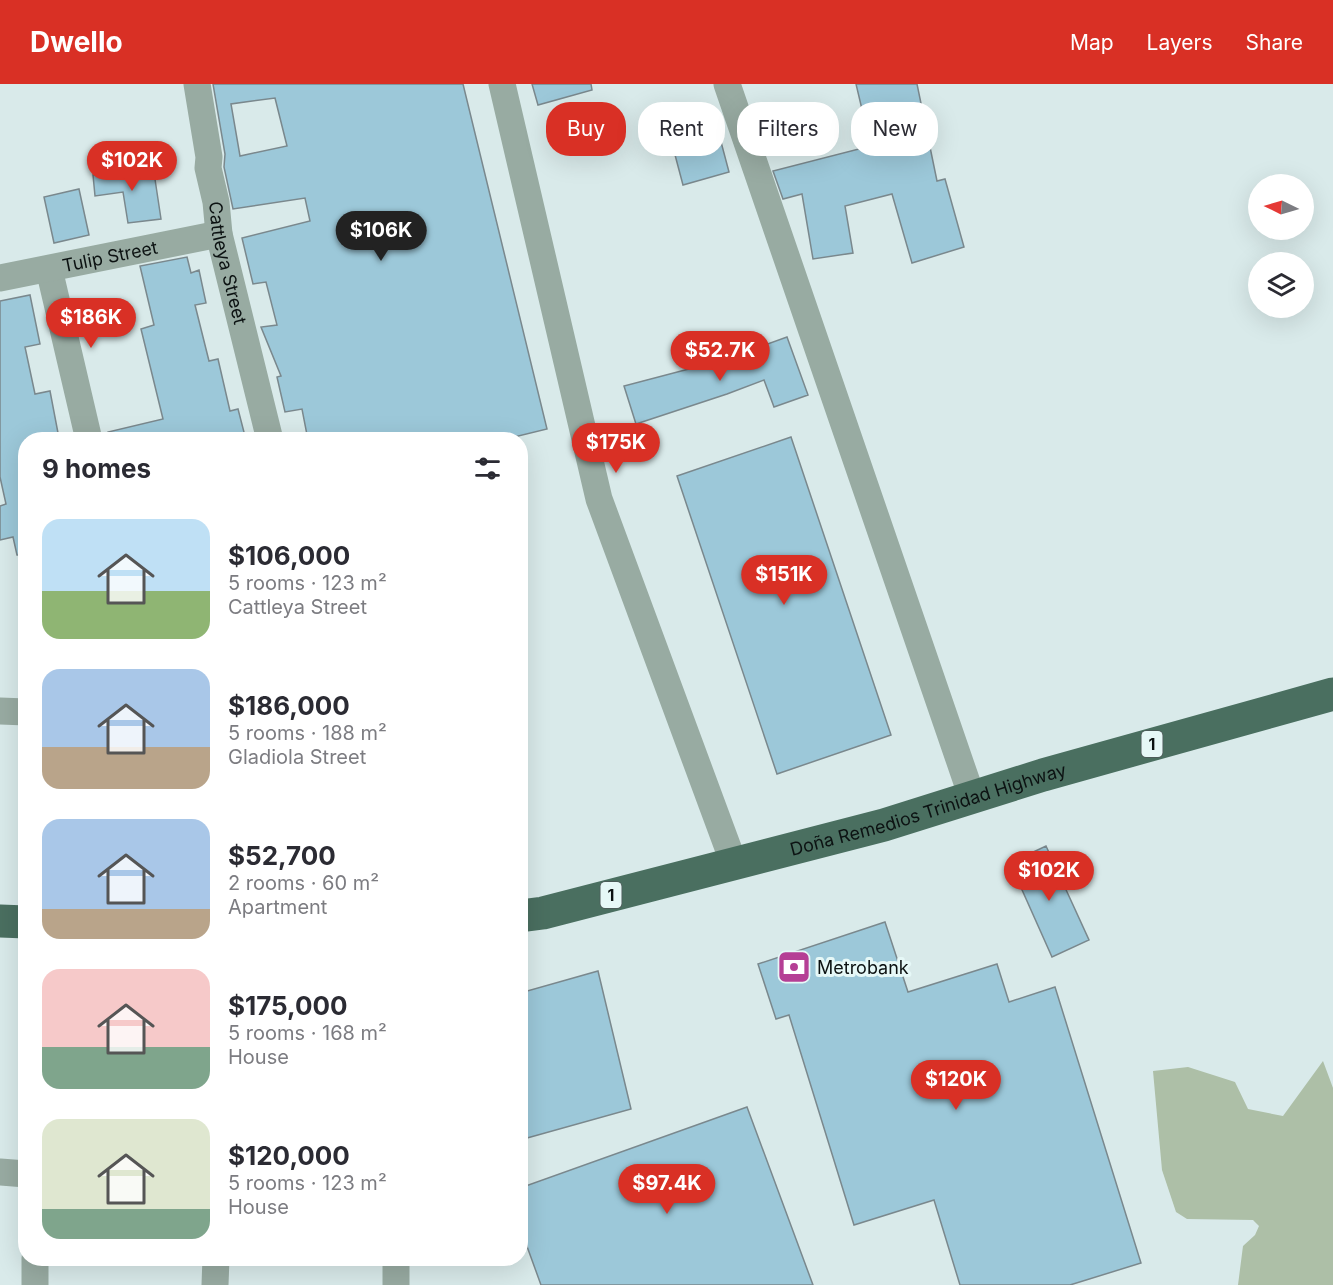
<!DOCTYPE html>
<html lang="en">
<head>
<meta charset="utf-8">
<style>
	:root { --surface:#fff; --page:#f2f2f3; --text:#2b2b33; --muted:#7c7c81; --accent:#d93025 }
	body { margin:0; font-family:Inter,sans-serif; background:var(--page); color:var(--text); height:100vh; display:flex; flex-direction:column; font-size:22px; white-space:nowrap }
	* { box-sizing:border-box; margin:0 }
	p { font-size:20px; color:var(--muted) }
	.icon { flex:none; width:33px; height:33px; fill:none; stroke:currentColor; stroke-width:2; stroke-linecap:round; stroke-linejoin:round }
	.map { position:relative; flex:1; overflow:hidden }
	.sheet { position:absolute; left:18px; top:348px; width:510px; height:834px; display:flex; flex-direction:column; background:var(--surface); border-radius:24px; box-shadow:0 6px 24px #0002 }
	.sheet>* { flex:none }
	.guide { position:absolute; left:546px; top:18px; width:570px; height:54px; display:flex; gap:12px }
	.needle { width:39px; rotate:275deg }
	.tools { position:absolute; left:1248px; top:90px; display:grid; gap:12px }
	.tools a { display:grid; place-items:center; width:66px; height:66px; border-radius:50%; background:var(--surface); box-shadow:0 6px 24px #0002; font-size:30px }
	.price { position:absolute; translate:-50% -51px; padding:0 14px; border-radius:21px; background:var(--accent); color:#fff; font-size:20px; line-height:39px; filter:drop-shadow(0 2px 3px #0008) }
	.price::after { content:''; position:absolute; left:50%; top:36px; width:18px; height:14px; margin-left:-9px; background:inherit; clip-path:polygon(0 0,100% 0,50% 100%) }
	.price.active { background:#222; color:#fff }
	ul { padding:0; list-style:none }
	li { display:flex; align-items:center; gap:18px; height:150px; padding:0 24px }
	li span { display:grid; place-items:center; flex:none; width:168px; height:120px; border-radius:18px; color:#555 }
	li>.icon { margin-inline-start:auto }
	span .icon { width:72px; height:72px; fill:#fffc; stroke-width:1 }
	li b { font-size:26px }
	h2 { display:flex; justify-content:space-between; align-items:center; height:72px; padding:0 24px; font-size:26px }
	.chip { padding:0 21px; border-radius:24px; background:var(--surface); box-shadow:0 6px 24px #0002; font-size:21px; line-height:54px }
	.chip.active { background:var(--accent); color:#fff }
	header { display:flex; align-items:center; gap:36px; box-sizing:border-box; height:84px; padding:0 30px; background:var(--accent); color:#fff }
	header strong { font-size:28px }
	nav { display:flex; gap:33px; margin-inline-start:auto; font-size:21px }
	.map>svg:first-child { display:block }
	.green { fill:#adbfa7 }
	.building { fill:#9cc8d9; stroke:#7a888d; stroke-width:1.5; fill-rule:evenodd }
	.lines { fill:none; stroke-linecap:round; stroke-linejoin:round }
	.minor { stroke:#98aba2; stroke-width:27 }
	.trunk { stroke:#4a6f60; stroke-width:33 }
	.labels { text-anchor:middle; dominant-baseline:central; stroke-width:6; stroke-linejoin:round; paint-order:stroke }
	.shield { fill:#e6f8f7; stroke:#4d5757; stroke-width:1.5 }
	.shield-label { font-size:16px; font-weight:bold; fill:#0c1212 }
	.street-label { font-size:18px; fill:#0c1212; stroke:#e6f8f7 }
	.poi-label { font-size:18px; fill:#0c1212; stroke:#e6f8f7; text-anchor:start }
</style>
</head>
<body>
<header>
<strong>Dwello</strong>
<nav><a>Map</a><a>Layers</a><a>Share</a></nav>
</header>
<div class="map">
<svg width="1333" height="1201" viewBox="0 0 1333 1201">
	<rect width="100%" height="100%" fill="#d9eaea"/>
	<path class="green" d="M 1323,977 L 1333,1004 L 1333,1201 L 1238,1201 L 1243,1162 L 1255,1151 L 1259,1142 L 1253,1136 L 1187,1135 L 1176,1128 L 1162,1086 L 1153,987 L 1188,983 L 1235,998 L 1248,1025 L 1283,1032 Z"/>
	<path class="building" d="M 213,0 L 463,0 L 547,345 L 502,356 L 308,356 L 302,325 L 285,328 L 277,293 L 281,292 L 261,243 L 277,241 L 266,198 L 253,200 L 242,154 L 310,137 L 305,114 L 233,125 L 224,83 L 225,70 ZM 275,14 L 287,62 L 240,72 L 231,20 Z
		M 532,0 L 591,0 L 592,6 L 538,21 Z
		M 856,0 L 917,0 L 937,97 L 945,95 L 964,163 L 912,179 L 892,110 L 845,122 L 853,169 L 813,175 L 802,110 L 783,115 L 773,87 L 859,65 L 858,61 L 870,59 Z
		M 716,39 L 729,88 L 683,101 L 670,52 Z
		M 153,82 L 161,135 L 128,139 L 123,108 L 95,112 L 93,91 Z
		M 79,105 L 89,151 L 54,159 L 44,113 Z
		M 187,173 L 191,189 L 199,186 L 206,219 L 195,221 L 209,277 L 218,275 L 230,327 L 238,325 L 246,356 L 109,356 L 108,348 L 163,335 L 141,245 L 154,241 L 140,182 Z
		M 30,211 L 40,260 L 25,263 L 35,310 L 50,307 L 58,349 L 26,355 L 26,471 L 17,471 L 13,453 L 0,456 L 0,422 L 6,420 L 0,393 L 0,217 Z
		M 787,253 L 808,311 L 774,323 L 764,296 L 727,310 L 636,340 L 624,302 L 723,276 Z
		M 791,353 L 891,651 L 777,690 L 677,392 Z
		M 1046,762 L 1089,856 L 1052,873 L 1010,779 Z
		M 885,838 L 908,908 L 997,880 L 1009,918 L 1055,903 L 1141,1179 L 1070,1201 L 960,1201 L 934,1116 L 854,1141 L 789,931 L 776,935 L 758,880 Z
		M 598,887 L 631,1025 L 520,1056 L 520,909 Z
		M 747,1023 L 813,1201 L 541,1201 L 520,1143 L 520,1104 Z"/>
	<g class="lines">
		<g class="minor">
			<path id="s1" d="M 197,0 L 209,73 L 208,84 L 216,118 L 219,150 L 270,356"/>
			<path d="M 502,0 L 599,415 L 734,780"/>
			<path d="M 727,0 L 972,713"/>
			<path d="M 49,185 L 89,356"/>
			<path id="s2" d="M 0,194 L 219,150"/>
			<path d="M 0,627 L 26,628"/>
			<path d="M 0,1088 L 26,1090"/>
			<path d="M 35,1201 L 35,1174"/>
			<path d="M 215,1201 L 216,1174"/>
			<path d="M 396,1201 L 396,1174"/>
		</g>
		<g class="trunk">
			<path id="s3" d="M 520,832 L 543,829 L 884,741 L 1043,691 L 1333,610"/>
			<path d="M 0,837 L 26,838"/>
		</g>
	</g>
	<defs>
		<g id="bank-square" transform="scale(1.725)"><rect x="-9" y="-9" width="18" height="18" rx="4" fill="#b53f95" stroke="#e6f8f7"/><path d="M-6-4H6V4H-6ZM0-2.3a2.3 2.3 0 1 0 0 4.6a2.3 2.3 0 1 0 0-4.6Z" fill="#fff"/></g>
	</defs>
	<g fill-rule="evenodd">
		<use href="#bank-square" x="794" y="883"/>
	</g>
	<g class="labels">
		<g class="shield">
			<rect x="1141.5" y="647" width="21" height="26" rx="4.5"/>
			<rect x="600.5" y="798" width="21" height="26" rx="4.5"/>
		</g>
		<g class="shield-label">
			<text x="1152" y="660">1</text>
			<text x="611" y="811">1</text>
		</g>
		<g class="street-label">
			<text stroke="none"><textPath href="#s2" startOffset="112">Tulip Street</textPath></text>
			<text stroke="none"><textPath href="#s1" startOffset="182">Cattleya Street</textPath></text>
			<text stroke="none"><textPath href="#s3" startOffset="422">Doña Remedios Trinidad Highway</textPath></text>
		</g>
		<g class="poi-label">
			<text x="817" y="883">Metrobank</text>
		</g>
	</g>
</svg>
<div class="tools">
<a><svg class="needle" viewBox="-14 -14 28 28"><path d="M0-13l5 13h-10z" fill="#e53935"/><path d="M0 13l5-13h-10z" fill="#7c7c81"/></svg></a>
<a><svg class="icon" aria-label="layers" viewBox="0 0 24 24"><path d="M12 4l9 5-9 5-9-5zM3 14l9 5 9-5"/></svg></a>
</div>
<b class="price" style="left:132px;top:108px">$102K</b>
<b class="price active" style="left:381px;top:178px">$106K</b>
<b class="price" style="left:91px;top:265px">$186K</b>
<b class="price" style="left:720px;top:298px">$52.7K</b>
<b class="price" style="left:616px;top:390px">$175K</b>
<b class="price" style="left:784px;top:522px">$151K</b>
<b class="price" style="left:1049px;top:818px">$102K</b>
<b class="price" style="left:956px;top:1027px">$120K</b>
<b class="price" style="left:667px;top:1131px">$97.4K</b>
<div class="guide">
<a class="chip active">Buy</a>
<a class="chip">Rent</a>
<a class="chip">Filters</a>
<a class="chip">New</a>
</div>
<section class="sheet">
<h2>9 homes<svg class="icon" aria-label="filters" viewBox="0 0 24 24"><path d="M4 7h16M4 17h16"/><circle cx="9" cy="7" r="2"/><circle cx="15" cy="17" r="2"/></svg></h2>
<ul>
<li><span style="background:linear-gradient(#bfe0f5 60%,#8fb573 0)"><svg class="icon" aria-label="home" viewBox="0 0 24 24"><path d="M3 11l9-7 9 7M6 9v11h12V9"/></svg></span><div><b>$106,000</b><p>5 rooms · 123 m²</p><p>Cattleya Street</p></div></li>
<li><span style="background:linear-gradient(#a9c7e8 65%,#b9a48a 0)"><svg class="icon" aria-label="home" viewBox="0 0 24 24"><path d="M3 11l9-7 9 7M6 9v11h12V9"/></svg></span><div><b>$186,000</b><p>5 rooms · 188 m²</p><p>Gladiola Street</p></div></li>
<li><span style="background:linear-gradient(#a9c7e8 75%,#b9a48a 0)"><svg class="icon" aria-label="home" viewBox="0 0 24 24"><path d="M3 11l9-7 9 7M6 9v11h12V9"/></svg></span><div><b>$52,700</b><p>2 rooms · 60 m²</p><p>Apartment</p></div></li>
<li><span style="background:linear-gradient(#f6c9c9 65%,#7fa58c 0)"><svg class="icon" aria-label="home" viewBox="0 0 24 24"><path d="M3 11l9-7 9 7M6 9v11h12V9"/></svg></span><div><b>$175,000</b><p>5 rooms · 168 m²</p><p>House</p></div></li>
<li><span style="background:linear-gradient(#dfe7d0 75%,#7fa58c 0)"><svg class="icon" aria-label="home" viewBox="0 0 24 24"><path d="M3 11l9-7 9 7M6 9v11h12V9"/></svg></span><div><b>$120,000</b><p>5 rooms · 123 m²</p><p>House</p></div></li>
</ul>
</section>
</div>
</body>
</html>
